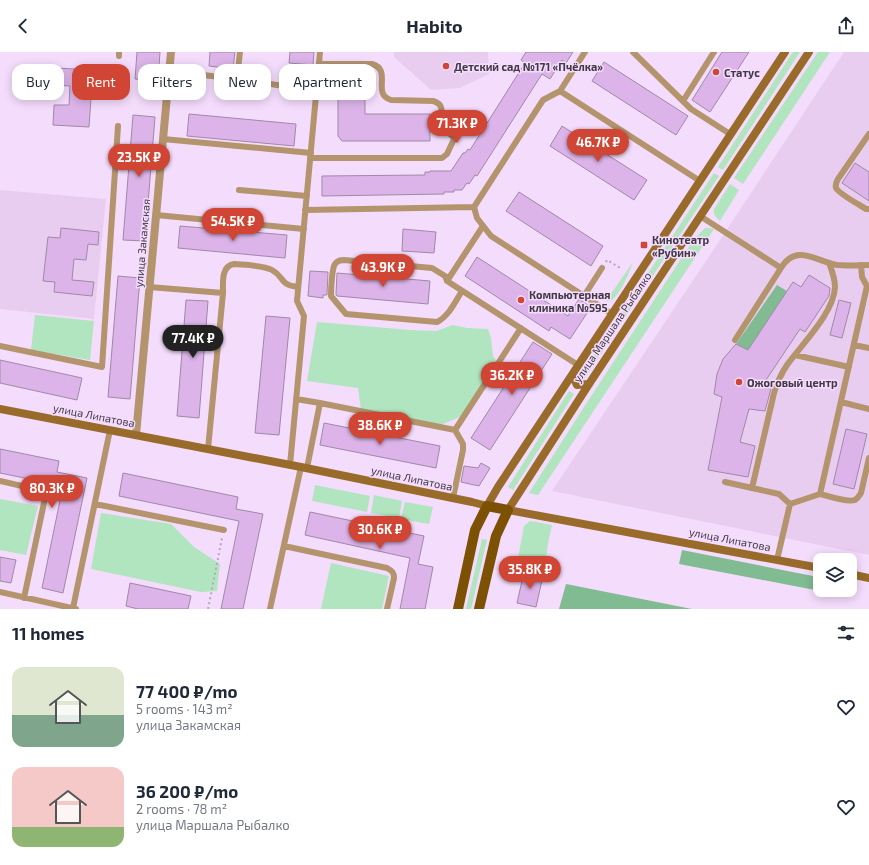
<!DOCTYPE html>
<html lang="en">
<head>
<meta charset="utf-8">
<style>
	:root { --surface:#fff; --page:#f6f6f7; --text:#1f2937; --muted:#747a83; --accent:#d14534 }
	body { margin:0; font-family:"Exo 2",sans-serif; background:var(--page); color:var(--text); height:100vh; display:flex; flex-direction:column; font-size:15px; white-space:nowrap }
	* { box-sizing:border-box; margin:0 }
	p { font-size:13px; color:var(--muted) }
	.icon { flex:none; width:22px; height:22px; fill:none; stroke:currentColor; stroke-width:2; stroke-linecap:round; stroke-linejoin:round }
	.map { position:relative; height:557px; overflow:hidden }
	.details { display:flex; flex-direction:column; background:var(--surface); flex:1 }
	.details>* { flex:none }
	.hud { position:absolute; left:12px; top:12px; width:400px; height:36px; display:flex; gap:8px }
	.tools { position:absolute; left:813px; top:501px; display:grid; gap:8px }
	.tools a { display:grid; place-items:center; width:44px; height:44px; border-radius:8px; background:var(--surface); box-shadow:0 2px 10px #0003; font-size:20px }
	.price { position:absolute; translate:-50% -34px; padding:0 9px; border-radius:14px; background:var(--accent); color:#fff; font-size:13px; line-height:26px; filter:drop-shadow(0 1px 2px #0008) }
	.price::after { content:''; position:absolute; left:50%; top:24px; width:12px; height:9px; margin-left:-6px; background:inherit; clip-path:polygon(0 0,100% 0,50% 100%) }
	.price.current { background:#222; color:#fff }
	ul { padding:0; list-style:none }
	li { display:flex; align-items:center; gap:12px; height:100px; padding:0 12px }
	li span { display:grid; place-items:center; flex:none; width:112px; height:80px; border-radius:12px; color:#555 }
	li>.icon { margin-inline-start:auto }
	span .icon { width:48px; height:48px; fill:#fffc; stroke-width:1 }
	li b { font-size:17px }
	h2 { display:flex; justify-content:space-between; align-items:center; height:48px; padding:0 12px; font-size:17px }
	.tag { padding:0 14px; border-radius:12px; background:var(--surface); box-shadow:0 2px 10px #0003; font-size:14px; line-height:36px }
	.tag.current { background:var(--accent); color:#fff }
	header { display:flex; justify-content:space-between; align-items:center; height:52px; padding:0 12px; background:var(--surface); font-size:18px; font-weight:700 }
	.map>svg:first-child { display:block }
	.built { fill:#e9cdf1 }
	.green { fill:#b0e5bf }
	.forest { fill:#80bb92 }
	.building { fill:#dcb4e9; stroke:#9f89a6 }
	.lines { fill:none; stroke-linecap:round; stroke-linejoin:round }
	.path { stroke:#b8a5be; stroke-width:2; stroke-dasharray:2 3; stroke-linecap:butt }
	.lane { stroke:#b3946d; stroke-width:6 }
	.street { stroke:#b3946d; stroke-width:8 }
	.secondary { stroke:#996b2a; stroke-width:8 }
	.primary { stroke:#7d5104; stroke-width:10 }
	.poi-dot { fill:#d14534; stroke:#f4dcfc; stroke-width:1.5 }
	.labels { text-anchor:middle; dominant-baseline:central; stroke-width:3; stroke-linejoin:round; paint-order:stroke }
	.poi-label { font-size:11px; font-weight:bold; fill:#423945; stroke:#f4dcfc; text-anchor:start }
	.street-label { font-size:11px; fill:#423945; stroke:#f4dcfc }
</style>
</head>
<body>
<header><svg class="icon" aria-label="back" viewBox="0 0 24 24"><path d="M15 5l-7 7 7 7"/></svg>Habito<svg class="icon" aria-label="share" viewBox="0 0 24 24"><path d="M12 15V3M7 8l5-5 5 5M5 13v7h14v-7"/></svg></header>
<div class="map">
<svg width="869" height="557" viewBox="0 0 869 557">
	<rect width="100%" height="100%" fill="#f4dcfc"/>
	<path class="built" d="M 394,0 L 488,0 L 489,22 L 460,36 L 431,38 L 394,5 Z
		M 844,0 L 869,0 L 869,503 L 552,439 L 722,185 Z
		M 0,138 L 106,147 L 94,267 L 0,257 Z"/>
	<path class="green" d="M 793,0 L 800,0 L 723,118 L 718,115 Z
		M 818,0 L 830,0 L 743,132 L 734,126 Z
		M 714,121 L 719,124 L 583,329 L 579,326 Z
		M 730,132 L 739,138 L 720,169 C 716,165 713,163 714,157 Z
		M 705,176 L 709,176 L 714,177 L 538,443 L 529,441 L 584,355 L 694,187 Z
		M 633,210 C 629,221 620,244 610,249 L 606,249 Z
		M 35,263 L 94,269 L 90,308 L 31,298 Z
		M 317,270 L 410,278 L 436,279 L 453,273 L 467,276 L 488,277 L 491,286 L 493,304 L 500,315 L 491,325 L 462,364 L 436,375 L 361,358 L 358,336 L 307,329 Z
		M 569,339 L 574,342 L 513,438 L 508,435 Z
		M 315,433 L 370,444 L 367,460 L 312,449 Z
		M 374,443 L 402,449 L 399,466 L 371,461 Z
		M 0,447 L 38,454 L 26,503 L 0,498 Z
		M 405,450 L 433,455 L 429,472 L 401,467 Z
		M 101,461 L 171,472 L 194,495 L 220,512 L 217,539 L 201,540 L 91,517 Z
		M 530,469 L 552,473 L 548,491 L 545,515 L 524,514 L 518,506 L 524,474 Z
		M 482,487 L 487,488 L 471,557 L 466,557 Z
		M 331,511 L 389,524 L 382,557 L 321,557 Z"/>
	<path class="forest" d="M 777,233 L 787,239 L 748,298 L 736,292 Z
		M 682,498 L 818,525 L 815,538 L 679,512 Z
		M 566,532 L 692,557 L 559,557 Z"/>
	<path class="building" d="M 137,0 L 160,0 L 158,29 L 135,27 Z
		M 210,0 L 235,0 L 233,17 L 209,14 Z
		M 290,0 L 314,0 L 313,13 L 289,11 Z
		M 526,0 L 573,0 L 566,11 L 562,8 L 550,27 L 542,22 L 477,124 L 475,123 L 469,132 L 467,131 L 462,138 L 454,138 L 454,140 L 444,140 L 444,142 L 322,144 L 322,124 L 425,123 L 425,120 L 430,120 L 430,119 L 451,119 L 463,101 L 465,101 L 468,97 L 470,98 L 525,11 L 521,8 Z
		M 722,0 L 749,0 L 710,60 L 692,48 Z
		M 604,10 L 688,64 L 676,83 L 592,29 Z
		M 56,16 L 93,18 L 89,75 L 53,73 L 54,53 L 69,53 L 70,34 L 55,33 Z
		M 338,21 L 365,21 L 365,62 L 430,62 L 430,89 L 342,89 L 338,84 Z
		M 189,62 L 296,72 L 294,94 L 187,84 Z
		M 133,63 L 155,65 L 145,189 L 123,188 Z
		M 562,74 L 647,128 L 634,148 L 550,94 Z
		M 855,111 L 869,120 L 869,149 L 842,131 Z
		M 519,140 L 603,194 L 591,214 L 506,159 Z
		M 180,174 L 287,183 L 285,206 L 178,196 Z
		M 61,176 L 99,180 L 98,193 L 88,192 L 86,208 L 74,207 L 72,228 L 94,230 L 92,244 L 54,240 L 55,230 L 43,229 L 48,185 L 60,186 Z
		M 403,177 L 436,180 L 434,201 L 402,199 Z
		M 477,205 L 568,264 L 579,247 L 591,255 L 570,287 L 551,275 L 549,279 L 465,224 Z
		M 310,219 L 328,220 L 327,243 L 323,243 L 323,246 L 308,244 Z
		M 337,221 L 430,229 L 428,252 L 337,244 L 336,242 Z
		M 809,223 L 830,236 L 829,244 L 805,280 L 800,277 L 764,331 L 772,333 L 765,359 L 749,357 L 740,390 L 755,394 L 748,425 L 708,418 L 722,345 L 714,342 L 717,322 L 723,307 L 736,292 L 748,298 L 793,230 L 801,235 Z
		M 118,224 L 140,226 L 130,347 L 108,345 Z
		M 186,248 L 208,249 L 199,366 L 177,364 Z
		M 839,248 L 851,251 L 842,286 L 830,283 Z
		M 266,264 L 290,266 L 279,383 L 255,381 Z
		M 533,290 L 552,302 L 490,398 L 471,386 Z
		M 0,308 L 82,326 L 77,348 L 0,331 Z
		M 324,371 L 440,394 L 436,416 L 320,393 Z
		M 846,377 L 867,382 L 854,437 L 833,432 Z
		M 0,397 L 59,409 L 57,420 L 87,426 L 63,541 L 42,536 L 63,434 L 0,421 Z
		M 481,411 L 490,416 L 479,434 L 461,430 L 464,414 L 478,416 Z
		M 123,421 L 238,445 L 236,457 L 263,462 L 243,557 L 221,557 L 239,469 L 119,444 Z
		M 310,460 L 424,484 L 418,512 L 433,515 L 425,557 L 400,557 L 410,506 L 305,483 Z
		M 0,505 L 16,508 L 11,531 L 0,529 Z
		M 524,520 L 543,524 L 536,555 L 517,551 Z
		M 130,531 L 191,544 L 188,557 L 138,557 L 126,554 Z"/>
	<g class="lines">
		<path class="path" d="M 606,210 L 607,208 L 622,217
			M 208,557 L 222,486"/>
		<path class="lane" d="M 633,0 L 691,57 L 730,82
			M 119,4 L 119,0
			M 169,19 L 237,27 L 317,39
			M 237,27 L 240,0
			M 560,39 L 700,129
			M 683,49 L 714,0
			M 869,82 L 838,127 C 836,130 835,132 836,136 C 839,142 860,153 866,157 L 869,157
			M 163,87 L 311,101
			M 310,106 L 442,106 L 447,102 L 454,87 C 452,81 443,80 442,74 C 439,63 447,53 433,49 L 391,48 C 371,42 393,18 372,12 L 319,12
			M 239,138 L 307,144
			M 474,155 L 477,166 L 491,184 L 612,262
			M 305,158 L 474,155 L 543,48 L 560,39 L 585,0
			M 156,163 L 304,177
			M 700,164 L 781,216 L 735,288
			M 483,174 L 447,229 L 578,313
			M 861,213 L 862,225 L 867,234
			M 781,216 C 796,191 816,209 837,213 C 848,214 859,213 869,213
			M 447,229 L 445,224 L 432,216 L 344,208 C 340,208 337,209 335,212 C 332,216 331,237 331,244 L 346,262 L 437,270 C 449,264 455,250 462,239
			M 149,235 L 223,241 L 208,397
			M 869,235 L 867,234 L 820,442 C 828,444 847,451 855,448 C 858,446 859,444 861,441 L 869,406
			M 223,241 C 223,231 221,214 234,212 C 245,213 263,213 272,218 C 285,225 279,233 298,235
			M 584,244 L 602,216
			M 854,293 L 869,296
			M 0,294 L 102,315 L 118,74
			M 795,303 L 849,315
			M 296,347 L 320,351
			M 841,350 L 869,357
			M 290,413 L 304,264 L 297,249 L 320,0
			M 307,416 L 320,351 L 455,378 L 521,276
			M 0,429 L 35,437 C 40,439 43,441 45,446 L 24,546
			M 725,430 L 752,436
			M 453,446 L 463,398 L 463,392 L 455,378
			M 95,452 L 224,478
			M 790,452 L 779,442 L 752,436 L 774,341 C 777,331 781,322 787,313 C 802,292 834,261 835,235 C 835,226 832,219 829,211
			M 284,494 L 387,516 C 392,519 394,520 394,526 L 387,557
			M 777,508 L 790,452 L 820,442
			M 0,540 L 76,557
			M 73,556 L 110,378
			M 270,557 L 301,415"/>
		<path class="street" d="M 136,383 L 171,0"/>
		<path class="secondary" d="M 809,0 L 589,332 L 508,458 L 820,516
			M 572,323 L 577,333 L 589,332
			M 0,357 L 301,415 L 472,450 L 487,454 L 498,435 L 785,0
			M 850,522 L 869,526"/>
		<path class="primary" d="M 458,557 L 475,478 L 487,454 L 508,458 L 496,484 L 479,557"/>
	</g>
	<g class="poi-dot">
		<circle cx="446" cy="14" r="4"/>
		<circle cx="716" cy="20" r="4"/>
		<rect x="640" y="189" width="8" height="8" rx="2"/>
		<circle cx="521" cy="248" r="4"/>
		<circle cx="739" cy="330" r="4"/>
	</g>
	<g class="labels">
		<g class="poi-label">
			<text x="454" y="14">Детский сад №171 «Пчёлка»</text>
			<text x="724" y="20">Статус</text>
			<text x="652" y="187">Кинотеатр<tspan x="652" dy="13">«Рубин»</tspan></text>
			<text x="529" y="242">Компьютерная<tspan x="529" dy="13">клиника №595</tspan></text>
			<text x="747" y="330">Ожоговый центр</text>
		</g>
		<g class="street-label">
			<text transform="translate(142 191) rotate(-85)">улица Закамская</text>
			<text transform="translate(612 275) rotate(-56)">улица Маршала Рыбалко</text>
			<text transform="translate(94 363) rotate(11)">улица Липатова</text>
			<text transform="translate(412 426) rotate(12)">улица Липатова</text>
			<text transform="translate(730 487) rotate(11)">улица Липатова</text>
		</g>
	</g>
</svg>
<div class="tools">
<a><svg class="icon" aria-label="layers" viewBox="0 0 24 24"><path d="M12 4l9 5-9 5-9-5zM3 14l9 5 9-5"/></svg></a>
</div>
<b class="price" style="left:457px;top:92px">71.3K ₽</b>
<b class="price" style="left:598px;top:111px">46.7K ₽</b>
<b class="price" style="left:139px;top:126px">23.5K ₽</b>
<b class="price" style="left:233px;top:190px">54.5K ₽</b>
<b class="price" style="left:383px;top:236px">43.9K ₽</b>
<b class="price current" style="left:193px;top:307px">77.4K ₽</b>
<b class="price" style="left:512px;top:344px">36.2K ₽</b>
<b class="price" style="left:380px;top:394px">38.6K ₽</b>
<b class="price" style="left:52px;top:457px">80.3K ₽</b>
<b class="price" style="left:380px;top:498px">30.6K ₽</b>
<b class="price" style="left:530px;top:538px">35.8K ₽</b>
<div class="hud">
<a class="tag">Buy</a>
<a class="tag current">Rent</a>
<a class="tag">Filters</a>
<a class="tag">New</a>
<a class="tag">Apartment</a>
</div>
</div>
<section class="details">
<h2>11 homes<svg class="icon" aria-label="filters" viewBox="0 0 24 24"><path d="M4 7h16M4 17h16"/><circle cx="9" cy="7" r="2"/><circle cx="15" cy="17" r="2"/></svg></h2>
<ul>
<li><span style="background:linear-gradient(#dfe7d0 60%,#7fa58c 0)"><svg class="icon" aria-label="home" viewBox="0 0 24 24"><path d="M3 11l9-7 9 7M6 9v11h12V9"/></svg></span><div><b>77 400 ₽/mo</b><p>5 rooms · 143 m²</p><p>улица Закамская</p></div><svg class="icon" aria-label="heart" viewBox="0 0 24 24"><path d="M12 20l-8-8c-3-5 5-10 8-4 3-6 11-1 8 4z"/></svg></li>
<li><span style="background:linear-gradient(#f6c9c9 75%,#8fb573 0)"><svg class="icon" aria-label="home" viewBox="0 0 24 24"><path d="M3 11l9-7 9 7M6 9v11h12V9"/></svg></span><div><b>36 200 ₽/mo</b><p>2 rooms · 78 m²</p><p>улица Маршала Рыбалко</p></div><svg class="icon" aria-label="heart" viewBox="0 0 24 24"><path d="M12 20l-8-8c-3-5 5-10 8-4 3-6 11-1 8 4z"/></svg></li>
</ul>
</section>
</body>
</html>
